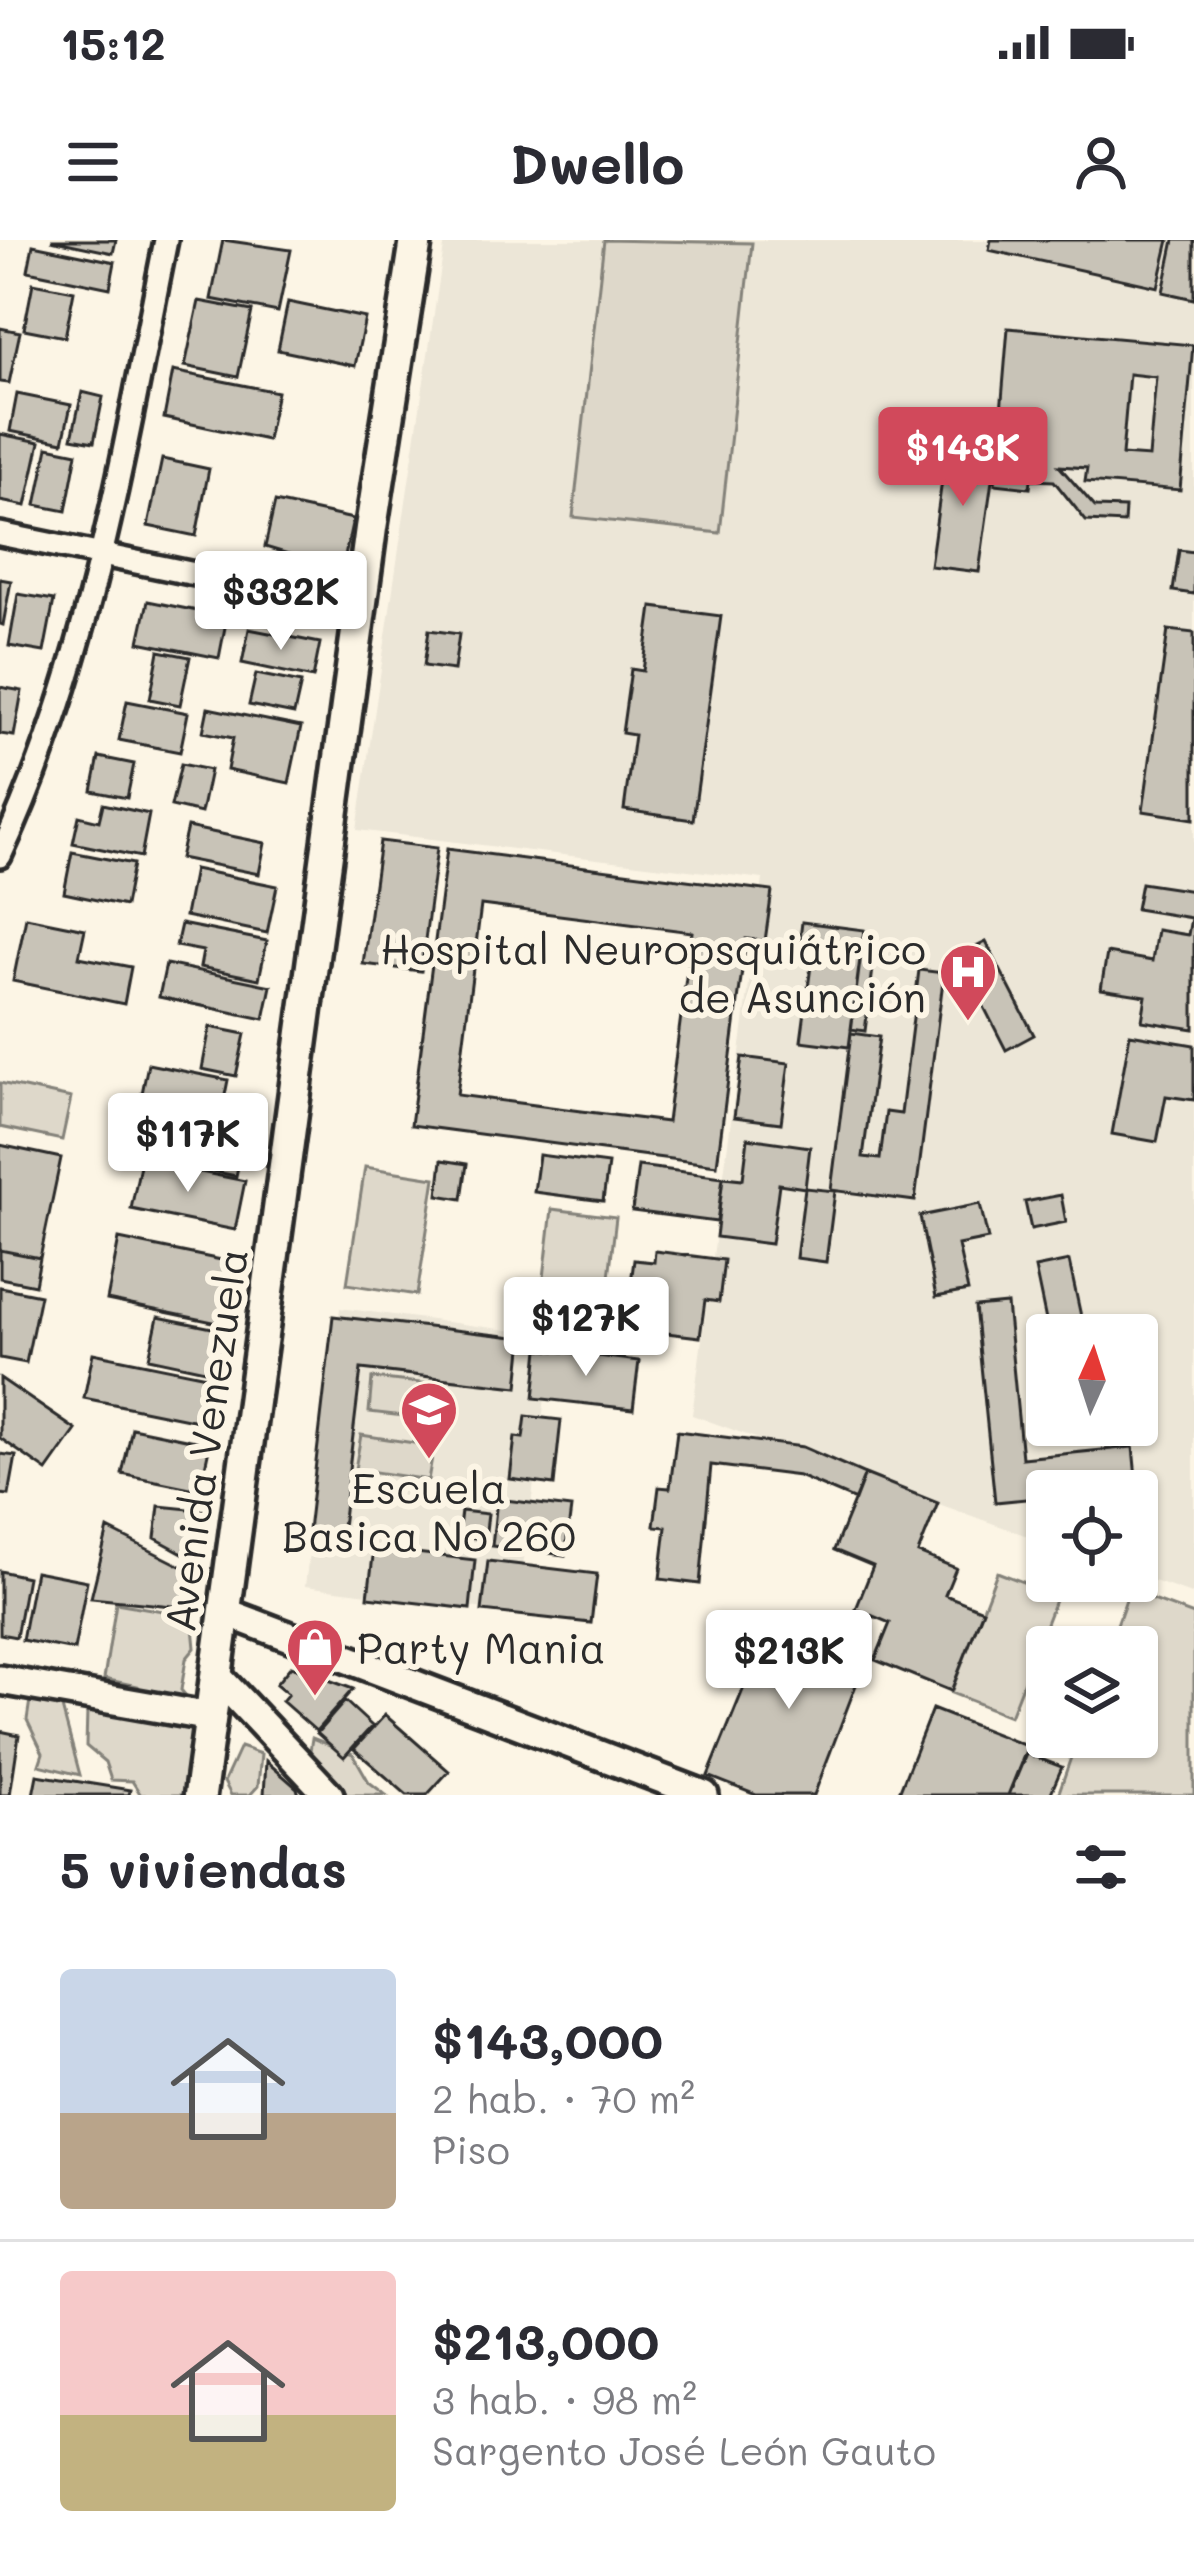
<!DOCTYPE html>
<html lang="es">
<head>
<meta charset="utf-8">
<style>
	:root { --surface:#fff; --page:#f2f2f3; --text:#2b2b33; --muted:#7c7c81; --line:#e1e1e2; --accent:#d1495b }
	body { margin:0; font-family:Mali,sans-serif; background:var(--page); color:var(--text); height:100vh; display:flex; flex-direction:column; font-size:45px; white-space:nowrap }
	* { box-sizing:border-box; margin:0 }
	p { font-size:39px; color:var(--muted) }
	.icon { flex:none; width:66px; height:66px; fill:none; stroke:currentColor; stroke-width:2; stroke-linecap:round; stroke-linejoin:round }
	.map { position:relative; height:1555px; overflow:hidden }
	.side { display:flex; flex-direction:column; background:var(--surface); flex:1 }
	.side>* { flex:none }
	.needle { width:78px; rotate:3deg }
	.controls { position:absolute; left:1026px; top:1074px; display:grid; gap:24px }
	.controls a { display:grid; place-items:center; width:132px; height:132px; border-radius:12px; background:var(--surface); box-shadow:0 3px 9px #0004; font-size:60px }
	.price { position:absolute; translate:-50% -102px; padding:0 27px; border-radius:12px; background:#fff; color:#222; font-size:39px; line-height:78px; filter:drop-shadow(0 3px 6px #0008) }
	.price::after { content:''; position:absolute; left:50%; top:72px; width:36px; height:27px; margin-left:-18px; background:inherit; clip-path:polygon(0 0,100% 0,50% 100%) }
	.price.active { background:var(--accent); color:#fff }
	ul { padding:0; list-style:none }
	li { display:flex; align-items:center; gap:36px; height:300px; padding:0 60px }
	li+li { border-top:3px solid var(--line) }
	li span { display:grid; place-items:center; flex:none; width:336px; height:240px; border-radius:12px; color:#555 }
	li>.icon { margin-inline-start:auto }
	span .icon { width:144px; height:144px; fill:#fffc; stroke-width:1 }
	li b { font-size:51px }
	h2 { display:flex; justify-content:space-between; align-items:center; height:144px; padding:0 60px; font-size:51px }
	.status { display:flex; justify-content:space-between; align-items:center; height:84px; padding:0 60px; background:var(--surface); direction:ltr }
	.status svg { height:33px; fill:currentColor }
	header { display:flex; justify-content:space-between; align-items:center; height:156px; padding:0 60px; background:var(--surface); font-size:54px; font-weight:700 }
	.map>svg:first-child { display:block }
	.built { fill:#ece6d7; fill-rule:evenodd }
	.green { fill:#ded8ca; stroke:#84827a; stroke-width:3 }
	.building { fill:#c8c3b7; stroke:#2b2b2b; stroke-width:3; fill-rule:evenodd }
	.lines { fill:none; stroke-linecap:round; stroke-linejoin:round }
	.minor-casing { stroke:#2b2b2b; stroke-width:30 }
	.tertiary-casing { stroke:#2b2b2b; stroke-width:36 }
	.secondary-casing { stroke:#2b2b2b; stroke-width:39 }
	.minor { stroke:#fcf5e5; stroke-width:21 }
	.tertiary { stroke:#fcf5e5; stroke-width:27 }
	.secondary { stroke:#fcf5e5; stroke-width:30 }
	.labels { text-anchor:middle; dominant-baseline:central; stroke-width:12; stroke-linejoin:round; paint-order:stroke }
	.poi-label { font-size:42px; fill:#2b2b2b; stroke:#fcf5e5; text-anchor:end }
	.street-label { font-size:42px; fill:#2b2b2b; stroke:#fcf5e5 }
</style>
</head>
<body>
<div class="status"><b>15:12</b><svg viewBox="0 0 49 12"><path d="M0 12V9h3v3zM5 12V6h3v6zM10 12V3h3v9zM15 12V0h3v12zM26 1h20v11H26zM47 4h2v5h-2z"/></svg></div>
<header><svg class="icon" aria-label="menu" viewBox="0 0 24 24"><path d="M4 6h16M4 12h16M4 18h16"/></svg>Dwello<svg class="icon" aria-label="person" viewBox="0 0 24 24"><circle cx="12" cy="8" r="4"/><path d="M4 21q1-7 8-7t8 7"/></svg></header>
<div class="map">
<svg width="1194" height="1555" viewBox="0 0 1194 1555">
	<rect width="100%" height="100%" fill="#fcf5e5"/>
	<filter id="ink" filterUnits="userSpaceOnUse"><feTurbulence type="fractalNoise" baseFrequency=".00833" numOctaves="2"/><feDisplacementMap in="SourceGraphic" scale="24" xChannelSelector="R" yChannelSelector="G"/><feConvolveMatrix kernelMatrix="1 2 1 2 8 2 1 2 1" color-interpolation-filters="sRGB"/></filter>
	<g filter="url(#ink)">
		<path class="built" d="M 445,0 L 1194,0 L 1194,1355 L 1137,1335 L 1137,1251 L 1047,1251 L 1047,1303 L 692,1175 L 763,639 L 357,590 ZM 1047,1095 L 1137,1095 L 1137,1185 L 1047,1185 Z
			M 340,1068 L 553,1096 L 517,1373 L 305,1346 Z"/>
		<path class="green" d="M 604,0 L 752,3 L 720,293 L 573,277 Z
			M 0,843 L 71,858 L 62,900 L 0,887 Z
			M 365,927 L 435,938 L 417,1055 L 347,1044 Z
			M 552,969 L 616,977 L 602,1097 L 538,1089 Z
			M 372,1138 L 441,1145 L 438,1180 L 369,1172 Z
			M 361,1195 L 434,1206 L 428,1240 L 355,1229 Z
			M 997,1332 L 1057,1355 L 1010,1476 L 951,1453 Z
			M 1129,1351 L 1194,1375 L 1194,1555 L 1058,1555 L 1078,1497 L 1137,1497 L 1137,1407 L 1109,1407 Z
			M 116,1363 L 192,1376 L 195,1408 L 186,1419 L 181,1450 L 192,1463 L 209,1555 L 141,1555 L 132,1541 L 111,1540 L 105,1522 L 86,1506 L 87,1471 L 143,1452 L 138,1446 L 104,1439 Z
			M 30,1460 L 61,1464 L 80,1535 L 39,1525 L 43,1513 L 27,1480 Z
			M 312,1498 L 353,1514 L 369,1542 L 386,1555 L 303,1555 Z
			M 240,1507 L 261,1514 L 258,1546 L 250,1555 L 231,1555 L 224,1542 Z"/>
		<path class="building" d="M 51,0 L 116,0 L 113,13 Z
			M 223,0 L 291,10 L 278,72 L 211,59 Z
			M 991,0 L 1169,0 L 1158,47 L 989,10 Z
			M 1174,0 L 1194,0 L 1194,59 L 1163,52 Z
			M 33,5 L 115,22 L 110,48 L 28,31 Z
			M 33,43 L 74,51 L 65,97 L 24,89 Z
			M 199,61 L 252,71 L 238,137 L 185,126 Z
			M 288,62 L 365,78 L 355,126 L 278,110 Z
			M 0,88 L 20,92 L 9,143 L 0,142 Z
			M 1008,88 L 1193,105 L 1180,250 L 1085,242 L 1087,228 L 1059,226 L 1095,267 L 1125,268 L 1124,283 L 1086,281 L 1054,241 L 1031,240 L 1030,248 L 995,244 ZM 1129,134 L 1156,137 L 1149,217 L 1122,215 Z
			M 173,131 L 277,152 L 267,200 L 164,178 Z
			M 82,152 L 103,157 L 94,202 L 72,198 Z
			M 17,154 L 71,165 L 63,202 L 10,191 Z
			M 0,194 L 40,202 L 26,266 L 0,261 Z
			M 947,205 L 996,212 L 979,332 L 930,326 Z
			M 48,207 L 77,213 L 66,271 L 36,265 Z
			M 162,219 L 209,229 L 196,296 L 148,286 Z
			M 275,262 L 353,279 L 342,330 L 265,307 Z
			M 1179,310 L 1194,312 L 1194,354 L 1173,351 Z
			M 0,339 L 11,341 L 3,385 L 0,384 Z
			M 18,354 L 54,360 L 44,412 L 9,406 Z
			M 148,361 L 227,377 L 219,418 L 139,402 Z
			M 652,367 L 721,376 L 693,580 L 624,570 L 634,495 L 622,493 L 631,429 L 643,431 Z
			M 249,389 L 320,403 L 313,438 L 242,423 Z
			M 429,390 L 459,394 L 454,430 L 424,426 Z
			M 1168,390 L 1194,393 L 1194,579 L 1143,571 Z
			M 159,411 L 190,417 L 180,465 L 150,459 Z
			M 256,434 L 301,443 L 294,474 L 249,465 Z
			M 0,447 L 22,451 L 14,496 L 0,494 Z
			M 127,461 L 188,473 L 180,512 L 119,500 Z
			M 208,468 L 301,487 L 289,543 L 227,530 L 233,498 L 203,492 Z
			M 99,517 L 134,524 L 127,558 L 92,551 Z
			M 181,524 L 210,530 L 201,573 L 171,566 Z
			M 103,564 L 149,574 L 141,617 L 73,603 L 79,576 L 99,581 Z
			M 187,587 L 265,603 L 259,634 L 180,618 Z
			M 380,601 L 437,608 L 421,731 L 363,724 Z
			M 447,609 L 772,651 L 765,701 L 746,699 L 717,925 L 411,885 ZM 481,665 L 692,692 L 667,882 L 457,855 Z
			M 72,612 L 133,624 L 125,666 L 64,653 Z
			M 194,629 L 277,646 L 267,693 L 185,676 Z
			M 1141,643 L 1194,651 L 1194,789 L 1142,781 L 1146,756 L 1101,749 L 1107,713 L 1152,721 L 1157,690 L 1188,695 L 1191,678 L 1136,669 Z
			M 26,677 L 85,689 L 79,717 L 131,727 L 124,764 L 13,741 Z
			M 802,682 L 864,690 L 849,807 L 801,801 L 812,718 L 798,716 Z
			M 181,684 L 267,701 L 259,739 L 200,727 L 203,711 L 176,706 Z
			M 986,702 L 1034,795 L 1006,810 L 958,716 Z
			M 861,711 L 875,713 L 865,791 L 851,789 Z
			M 166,724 L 271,746 L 264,779 L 159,757 Z
			M 919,730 L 944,733 L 915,961 L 831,950 L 851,793 L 879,797 L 863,917 L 880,919 L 886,872 L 901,874 Z
			M 210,787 L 245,794 L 236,836 L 202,829 Z
			M 1130,794 L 1194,805 L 1194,860 L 1166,856 L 1157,902 L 1112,894 Z
			M 742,817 L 789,823 L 781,883 L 734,877 Z
			M 148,824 L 228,840 L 219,885 L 246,890 L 236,936 L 174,923 L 183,877 L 139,868 Z
			M 748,898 L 810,907 L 805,948 L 779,944 L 771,1004 L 716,997 L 723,937 L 743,939 Z
			M 0,905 L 61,918 L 40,1018 L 0,1010 Z
			M 539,915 L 608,924 L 603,961 L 534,952 Z
			M 141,920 L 245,941 L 235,990 L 131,969 Z
			M 442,920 L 467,924 L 462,959 L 438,955 Z
			M 638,926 L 723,937 L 717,982 L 632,971 Z
			M 805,948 L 835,951 L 826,1022 L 796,1018 Z
			M 1061,955 L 1066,982 L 1031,989 L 1025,962 Z
			M 980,964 L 988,999 L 958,1005 L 968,1051 L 936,1057 L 920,976 Z
			M 119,999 L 231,1022 L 218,1083 L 107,1060 Z
			M 0,1010 L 40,1018 L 35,1045 L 0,1038 Z
			M 655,1011 L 724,1020 L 719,1062 L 705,1060 L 700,1097 L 625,1088 L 634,1020 L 654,1022 Z
			M 1069,1021 L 1085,1095 L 1049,1095 L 1035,1028 Z
			M 0,1047 L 40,1055 L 26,1123 L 0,1118 Z
			M 1007,1064 L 1022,1218 L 1133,1207 L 1137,1248 L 1047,1251 L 1047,1257 L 995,1262 L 975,1067 Z
			M 333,1076 L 523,1098 L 518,1147 L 361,1129 L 339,1312 L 306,1308 Z
			M 158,1077 L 222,1090 L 214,1132 L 149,1118 Z
			M 539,1109 L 639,1121 L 633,1169 L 534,1158 Z
			M 93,1113 L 211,1137 L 202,1182 L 84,1158 Z
			M 0,1138 L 76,1190 L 47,1231 L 0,1198 Z
			M 526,1176 L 561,1180 L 554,1245 L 510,1239 L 515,1197 L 523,1198 Z
			M 132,1188 L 210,1204 L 200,1250 L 122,1234 Z
			M 677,1191 L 803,1207 L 865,1234 L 855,1260 L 799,1236 L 711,1225 L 700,1344 L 660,1339 L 666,1287 L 654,1286 L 659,1247 L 670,1248 Z
			M 0,1214 L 16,1216 L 9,1255 L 0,1254 Z
			M 865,1234 L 938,1263 L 918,1313 L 956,1328 L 945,1355 L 983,1370 L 951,1451 L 875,1420 L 890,1383 L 856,1369 L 873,1326 L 834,1310 Z
			M 470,1241 L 495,1244 L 493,1261 L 469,1259 Z
			M 497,1259 L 571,1268 L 565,1315 L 492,1306 Z
			M 159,1266 L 209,1271 L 203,1324 L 155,1298 Z
			M 461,1271 L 488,1274 L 485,1299 L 458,1296 Z
			M 108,1289 L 187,1329 L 183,1367 L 91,1358 Z
			M 374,1308 L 475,1320 L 470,1369 L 368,1357 Z
			M 488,1321 L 597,1334 L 591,1383 L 482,1371 Z
			M 0,1331 L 27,1337 L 16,1397 L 0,1394 Z
			M 35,1331 L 87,1341 L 74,1410 L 22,1400 Z
			M 773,1376 L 869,1411 L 814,1555 L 756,1555 L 708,1536 Z
			M 291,1426 L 353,1449 L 316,1491 L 282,1461 L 288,1454 L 276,1444 Z
			M 345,1461 L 372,1486 L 344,1517 L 317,1493 Z
			M 932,1469 L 1029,1507 L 1009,1555 L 898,1555 Z
			M 385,1475 L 449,1531 L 427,1555 L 407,1555 L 354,1509 Z
			M 0,1491 L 19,1495 L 10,1555 L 0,1555 Z
			M 1025,1513 L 1062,1527 L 1050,1555 L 1008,1555 Z
			M 266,1521 L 297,1548 L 299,1555 L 264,1555 Z
			M 37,1535 L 130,1550 L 129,1555 L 33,1555 Z"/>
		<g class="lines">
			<g class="minor-casing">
				<path id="minor" d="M 0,294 L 360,368
					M 0,616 C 91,421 124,209 166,0"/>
			</g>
			<g class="tertiary-casing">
				<path id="tertiary" d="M 225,1372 L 704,1555
					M 216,1435 L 329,1555
					M 0,1440 L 211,1477"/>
			</g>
			<g class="secondary-casing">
				<path id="secondary" d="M 200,1555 L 371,288 L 416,0"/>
			</g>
			<use href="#minor" class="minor"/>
			<use href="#tertiary" class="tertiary"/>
			<use href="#secondary" class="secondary"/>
		</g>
	</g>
	<defs>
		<g id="hospital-pin" transform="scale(3)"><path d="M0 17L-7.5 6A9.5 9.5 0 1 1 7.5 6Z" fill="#d1495b" stroke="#fcf5e5"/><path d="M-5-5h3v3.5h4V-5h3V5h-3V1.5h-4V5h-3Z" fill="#fff"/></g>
		<g id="school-pin" transform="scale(3)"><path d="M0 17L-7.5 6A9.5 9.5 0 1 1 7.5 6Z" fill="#d1495b" stroke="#fcf5e5"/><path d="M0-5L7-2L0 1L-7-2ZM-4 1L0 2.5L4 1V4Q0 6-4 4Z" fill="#fff"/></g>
		<g id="shop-pin" transform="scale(3)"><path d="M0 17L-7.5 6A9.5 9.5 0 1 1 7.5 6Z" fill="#d1495b" stroke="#fcf5e5"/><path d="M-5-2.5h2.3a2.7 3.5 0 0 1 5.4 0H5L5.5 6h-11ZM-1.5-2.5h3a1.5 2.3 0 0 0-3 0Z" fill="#fff"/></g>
	</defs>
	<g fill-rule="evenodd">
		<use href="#hospital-pin" x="968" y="732"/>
		<use href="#school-pin" x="429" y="1170"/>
		<use href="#shop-pin" x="315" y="1407"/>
	</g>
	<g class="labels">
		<g class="poi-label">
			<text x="926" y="708">Hospital Neuropsquiátrico<tspan x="926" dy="48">de Asunción</tspan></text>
			<text x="429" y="1247" text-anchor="middle">Escuela<tspan x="429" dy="48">Basica No 260</tspan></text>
			<text x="357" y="1407" text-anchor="start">Party Mania</text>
		</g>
		<g class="street-label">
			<text transform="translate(205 1200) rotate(-82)">Avenida Venezuela</text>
		</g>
	</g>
</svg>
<div class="controls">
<a><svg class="needle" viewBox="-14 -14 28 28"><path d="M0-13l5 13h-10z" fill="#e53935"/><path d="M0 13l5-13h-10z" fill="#7c7c81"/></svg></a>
<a><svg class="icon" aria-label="locate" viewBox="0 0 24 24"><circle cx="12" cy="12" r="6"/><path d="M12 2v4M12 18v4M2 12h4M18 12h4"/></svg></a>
<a><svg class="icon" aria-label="layers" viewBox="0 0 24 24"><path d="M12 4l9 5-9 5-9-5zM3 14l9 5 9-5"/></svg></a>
</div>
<b class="price active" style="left:963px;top:269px">$143K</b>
<b class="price" style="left:281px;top:413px">$332K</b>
<b class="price" style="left:188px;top:955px">$117K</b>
<b class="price" style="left:586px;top:1139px">$127K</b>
<b class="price" style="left:789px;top:1472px">$213K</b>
</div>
<section class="side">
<h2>5 viviendas<svg class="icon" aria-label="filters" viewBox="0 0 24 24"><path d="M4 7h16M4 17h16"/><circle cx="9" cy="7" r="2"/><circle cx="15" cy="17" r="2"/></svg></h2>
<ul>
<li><span style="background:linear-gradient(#c9d6e8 60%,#b9a48a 0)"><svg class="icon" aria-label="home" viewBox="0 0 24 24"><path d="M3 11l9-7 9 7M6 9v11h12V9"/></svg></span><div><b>$143,000</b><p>2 hab. · 70 m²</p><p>Piso</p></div></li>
<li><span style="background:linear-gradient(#f6c9c9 60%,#c2b280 0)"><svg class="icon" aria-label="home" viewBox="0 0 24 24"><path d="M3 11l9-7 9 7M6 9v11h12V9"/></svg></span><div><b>$213,000</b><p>3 hab. · 98 m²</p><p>Sargento José León Gauto</p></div></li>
</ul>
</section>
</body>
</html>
